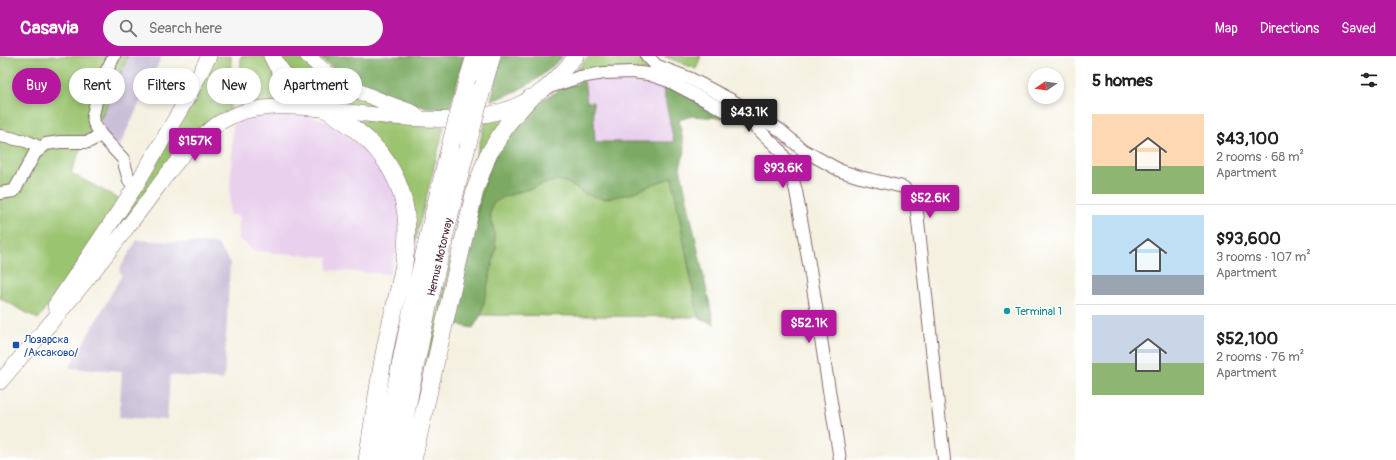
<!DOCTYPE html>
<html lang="en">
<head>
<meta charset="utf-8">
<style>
	:root { --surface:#fff; --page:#f6f6f6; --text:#202124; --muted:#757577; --line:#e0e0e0; --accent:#b5179e }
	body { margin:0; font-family:Pangolin,sans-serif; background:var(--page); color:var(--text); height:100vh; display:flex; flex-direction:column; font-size:15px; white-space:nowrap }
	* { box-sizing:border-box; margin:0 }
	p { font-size:13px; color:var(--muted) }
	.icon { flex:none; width:22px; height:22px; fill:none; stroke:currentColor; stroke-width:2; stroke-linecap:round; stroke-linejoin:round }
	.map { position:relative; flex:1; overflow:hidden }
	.drawer { display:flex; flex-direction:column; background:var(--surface); width:320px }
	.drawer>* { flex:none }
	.hud { position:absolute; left:12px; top:12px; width:380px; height:36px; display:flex; gap:8px }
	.needle { width:26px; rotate:257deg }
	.fabs { position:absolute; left:1028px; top:12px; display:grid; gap:8px }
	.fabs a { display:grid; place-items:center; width:36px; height:36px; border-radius:50%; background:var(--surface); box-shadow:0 2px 6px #0003; font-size:20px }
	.price { position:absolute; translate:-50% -34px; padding:0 9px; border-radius:4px; background:var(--accent); color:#fff; font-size:13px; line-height:26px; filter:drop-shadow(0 1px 2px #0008) }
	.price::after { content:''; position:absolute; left:50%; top:24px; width:12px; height:9px; margin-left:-6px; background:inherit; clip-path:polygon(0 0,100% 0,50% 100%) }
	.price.selected { background:#222; color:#fff }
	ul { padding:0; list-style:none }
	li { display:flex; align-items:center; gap:12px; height:100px; padding:0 16px }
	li+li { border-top:1px solid var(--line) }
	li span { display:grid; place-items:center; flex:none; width:112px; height:80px; border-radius:0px; color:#555 }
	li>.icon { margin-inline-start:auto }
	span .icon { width:48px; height:48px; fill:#fffc; stroke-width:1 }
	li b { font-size:17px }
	h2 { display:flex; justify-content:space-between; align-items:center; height:48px; padding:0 16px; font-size:17px }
	.tag { padding:0 14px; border-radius:18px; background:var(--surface); box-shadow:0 2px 6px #0003; font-size:14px; line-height:36px }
	.tag.selected { background:var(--accent); color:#fff }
	header { display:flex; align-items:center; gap:24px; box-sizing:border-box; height:56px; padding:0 20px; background:var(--accent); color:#fff }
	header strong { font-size:19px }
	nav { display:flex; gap:22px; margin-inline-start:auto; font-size:14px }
	.search { width:280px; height:36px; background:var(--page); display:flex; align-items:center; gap:10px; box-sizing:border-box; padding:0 14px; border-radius:22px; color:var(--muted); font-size:15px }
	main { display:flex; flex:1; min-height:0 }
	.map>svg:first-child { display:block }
	.built { fill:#e9d1ed }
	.industrial { fill:#c9bfd7 }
	.green { fill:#9bc471; stroke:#72724e }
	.forest { fill:#7caa63; stroke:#636447 }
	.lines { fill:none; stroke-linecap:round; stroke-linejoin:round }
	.minor-casing { stroke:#86686b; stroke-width:14 }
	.major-casing { stroke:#86686b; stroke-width:16 }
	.highway-casing { stroke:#86686b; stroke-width:18 }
	.minor { stroke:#fff; stroke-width:12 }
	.major { stroke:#fff; stroke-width:15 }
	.highway { stroke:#fff; stroke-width:17 }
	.highway-bridge-casing { stroke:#86686b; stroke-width:18; stroke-linecap:butt }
	.highway-bridge { stroke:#fff; stroke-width:17 }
	.culture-dot { fill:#0f9aa8; stroke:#fff; stroke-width:1.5 }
	.transit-dot { fill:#1a4fb4; stroke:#fff; stroke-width:1.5 }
	.labels { text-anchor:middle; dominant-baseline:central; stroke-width:3; stroke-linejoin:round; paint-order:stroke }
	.street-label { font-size:11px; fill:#4a1f2b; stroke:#fff }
	.culture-label { font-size:11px; fill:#0d838f; stroke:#fff; text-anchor:start }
	.transit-label { font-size:11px; fill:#164399; stroke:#fff; text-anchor:start }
</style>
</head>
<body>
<header>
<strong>Casavia</strong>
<div class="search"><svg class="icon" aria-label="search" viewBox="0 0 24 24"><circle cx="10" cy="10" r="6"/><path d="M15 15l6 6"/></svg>Search here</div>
<nav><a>Map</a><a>Directions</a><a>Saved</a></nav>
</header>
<main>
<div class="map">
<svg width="1076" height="404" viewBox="0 0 1076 404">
	<rect width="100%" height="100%" fill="#fff"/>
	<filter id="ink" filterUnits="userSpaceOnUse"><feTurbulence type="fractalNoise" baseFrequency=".025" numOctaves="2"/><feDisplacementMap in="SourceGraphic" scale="8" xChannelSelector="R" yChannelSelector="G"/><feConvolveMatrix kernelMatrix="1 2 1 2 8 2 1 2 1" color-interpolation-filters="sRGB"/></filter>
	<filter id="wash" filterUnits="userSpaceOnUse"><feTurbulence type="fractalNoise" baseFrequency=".012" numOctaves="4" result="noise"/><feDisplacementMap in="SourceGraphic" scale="16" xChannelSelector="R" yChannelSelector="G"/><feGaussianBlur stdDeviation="0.9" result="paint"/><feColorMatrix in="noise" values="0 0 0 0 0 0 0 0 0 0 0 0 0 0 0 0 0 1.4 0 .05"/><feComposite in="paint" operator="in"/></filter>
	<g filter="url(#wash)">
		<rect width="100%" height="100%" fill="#f4f1e1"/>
		<path class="built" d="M 608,21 L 631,21 L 652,25 L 662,28 L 674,86 L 594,86 L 593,46 L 587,46 L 584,25 Z
			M 280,57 L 301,59 L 324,64 L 355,82 L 379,106 L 401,147 L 400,178 L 390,218 L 327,214 L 328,201 L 255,195 L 238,182 L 239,160 L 229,159 L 233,67 L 257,60 Z"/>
		<path class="industrial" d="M 123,0 L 162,0 L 118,93 L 104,77 L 99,61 Z
			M 137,184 L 217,188 L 230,206 L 224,324 L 170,319 L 167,364 L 119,361 L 122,315 L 69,312 L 122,219 L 119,214 Z"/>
		<path class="green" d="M 0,0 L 128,0 L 102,60 L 80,94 L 71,117 L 121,144 L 38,263 L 0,242 Z
			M 214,0 L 231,0 L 230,53 L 85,215 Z
			M 241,0 L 269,0 L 313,48 L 242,50 L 240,46 Z
			M 278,0 L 302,0 L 393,56 L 333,50 L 314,40 Z
			M 589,0 L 641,0 L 652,15 L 573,17 Z
			M 664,0 L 701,0 L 696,13 Z
			M 507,60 L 422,328 C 441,239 462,151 486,64 Z
			M 350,62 L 424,70 L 444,71 L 415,186 L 412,178 L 411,143 Z
			M 672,121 L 698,261 L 481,259 L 496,192 L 494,175 L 490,159 L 492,148 L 503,141 L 557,124 L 568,127 L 587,139 L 630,138 L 651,129 Z"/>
		<path class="forest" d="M 316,0 L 465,0 L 450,51 L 432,52 L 410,49 L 349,24 Z
			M 501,0 L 563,0 C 541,23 521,35 491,45 Z
			M 584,25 L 587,46 L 593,46 L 595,86 L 674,86 L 662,28 L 735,63 L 692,60 L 679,64 L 685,96 L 680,111 L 714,268 L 698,261 L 672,121 L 651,129 L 630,138 L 605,143 L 587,139 L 568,127 L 557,124 L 503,141 L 492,148 L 490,159 L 494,175 L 496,192 L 481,259 L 473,272 L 449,267 L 489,110 L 522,60 L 545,42 L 563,32 Z"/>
	</g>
	<g filter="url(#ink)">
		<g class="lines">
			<g class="minor-casing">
				<path id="minor" d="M 114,0 L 100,28 L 93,59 L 94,67 L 101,79 L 123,103 L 129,124 L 135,131
					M 647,0 L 661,14
					M 655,9 L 689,22 L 733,45 L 780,74 L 803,94 L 841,115 L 860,121 L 903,131 L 910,138 L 916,147 L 944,404
					M 549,31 L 580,21 L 604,17 L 632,16 L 648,18 L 669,25 L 756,71 L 779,93 L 789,109 L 796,135 L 811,219 L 840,404
					M 0,80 L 26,85 L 41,92
					M 0,137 L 14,135 L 35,97 L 46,88 L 60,86 L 88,86 L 101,79"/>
			</g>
			<g class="major-casing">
				<path id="major" d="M 308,0 C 336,30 376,43 414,57
					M 55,250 L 135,131 L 188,41 L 209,0
					M 0,326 C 30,290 62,255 91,218 C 108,197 125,174 142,152 C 168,118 191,79 232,60 C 257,48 293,50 321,53 C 391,59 482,81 543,34 C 555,24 566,12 576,0"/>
			</g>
			<g class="highway-casing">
				<path id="highway" d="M 272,0 C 291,42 340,55 371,87 C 432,151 400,218 385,293 C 378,330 373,367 367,404
					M 484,27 L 492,0
					M 466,29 L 475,0
					M 383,404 C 400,298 424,194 450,90
					M 398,404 C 415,298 441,191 468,87
					M 413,404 L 475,134 L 488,99 L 508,67 L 530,42"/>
			</g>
			<use href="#minor" class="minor"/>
			<use href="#major" class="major"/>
			<use href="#highway" class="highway"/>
			<g class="highway-bridge-casing">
				<path id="highway-bridge" d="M 468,87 L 484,27
					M 450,90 L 466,29"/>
			</g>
			<use href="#highway-bridge" class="highway-bridge"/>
		</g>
	</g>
	<circle class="culture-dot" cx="1007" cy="255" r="4"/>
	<rect class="transit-dot" x="12" y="285" width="8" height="8" rx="2"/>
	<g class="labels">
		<g class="street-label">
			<text transform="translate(440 201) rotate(-77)">Hemus Motorway</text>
		</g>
		<g class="culture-label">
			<text x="1015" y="255">Terminal 1</text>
		</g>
		<g class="transit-label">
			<text x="24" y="283">Лозарска<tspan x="24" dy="13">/Аксаково/</tspan></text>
		</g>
	</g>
</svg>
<div class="fabs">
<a><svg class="needle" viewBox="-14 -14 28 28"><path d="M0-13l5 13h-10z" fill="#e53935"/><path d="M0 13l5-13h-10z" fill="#757577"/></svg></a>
</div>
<b class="price selected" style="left:749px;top:77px">$43.1K</b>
<b class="price" style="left:195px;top:106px">$157K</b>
<b class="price" style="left:783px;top:133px">$93.6K</b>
<b class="price" style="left:930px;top:163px">$52.6K</b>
<b class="price" style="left:809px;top:288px">$52.1K</b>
<div class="hud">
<a class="tag selected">Buy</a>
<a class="tag">Rent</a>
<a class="tag">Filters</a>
<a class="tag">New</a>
<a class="tag">Apartment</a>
</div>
</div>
<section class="drawer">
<h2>5 homes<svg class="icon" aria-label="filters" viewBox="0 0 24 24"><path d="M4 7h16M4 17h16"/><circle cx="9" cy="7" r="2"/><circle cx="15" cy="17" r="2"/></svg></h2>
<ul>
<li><span style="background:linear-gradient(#ffd9b3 65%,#8fb573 0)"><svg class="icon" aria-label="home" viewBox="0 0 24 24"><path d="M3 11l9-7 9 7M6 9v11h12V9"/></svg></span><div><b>$43,100</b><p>2 rooms · 68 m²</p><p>Apartment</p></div></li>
<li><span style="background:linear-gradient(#bfe0f5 75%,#9aa5b1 0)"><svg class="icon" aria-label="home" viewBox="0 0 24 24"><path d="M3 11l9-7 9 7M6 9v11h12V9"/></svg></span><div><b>$93,600</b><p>3 rooms · 107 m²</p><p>Apartment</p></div></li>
<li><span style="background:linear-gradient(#c9d6e8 60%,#8fb573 0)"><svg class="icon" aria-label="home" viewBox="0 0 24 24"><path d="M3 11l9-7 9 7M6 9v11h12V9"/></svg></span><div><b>$52,100</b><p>2 rooms · 76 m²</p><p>Apartment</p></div></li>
</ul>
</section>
</main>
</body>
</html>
